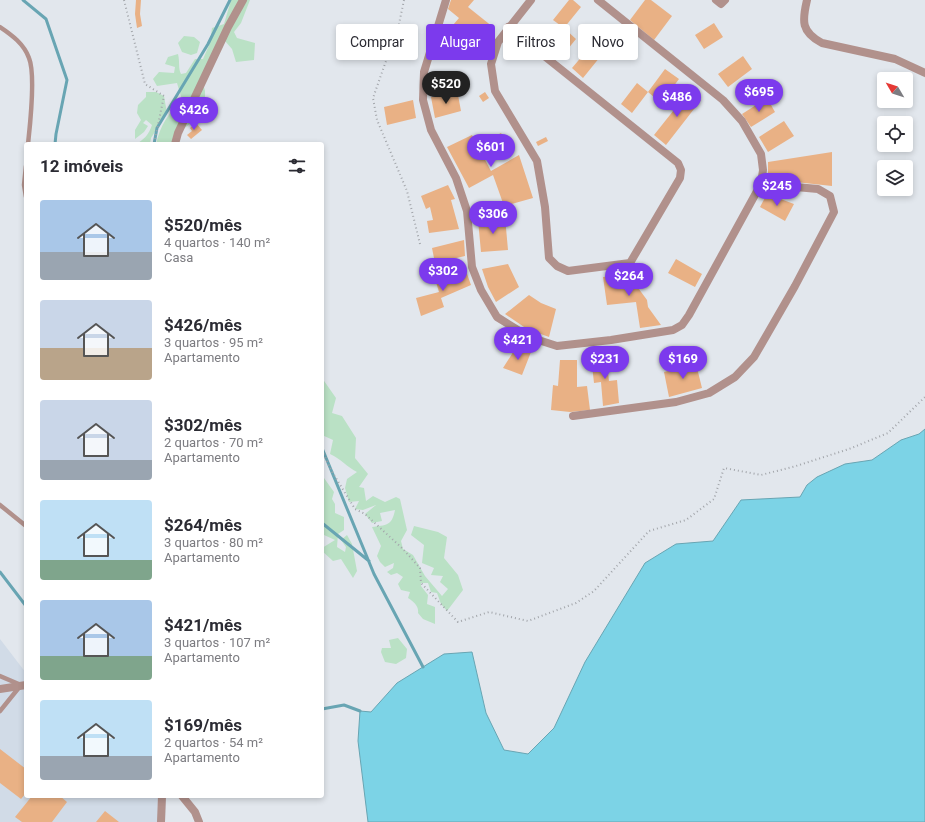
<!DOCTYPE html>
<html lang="pt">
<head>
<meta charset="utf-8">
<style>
	:root { --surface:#fff; --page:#f7f7f7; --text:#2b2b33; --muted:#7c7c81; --accent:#7c3aed }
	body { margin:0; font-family:Roboto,sans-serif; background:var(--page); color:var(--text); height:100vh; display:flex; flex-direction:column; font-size:15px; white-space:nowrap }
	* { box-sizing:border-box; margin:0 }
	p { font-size:13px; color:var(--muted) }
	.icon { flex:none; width:22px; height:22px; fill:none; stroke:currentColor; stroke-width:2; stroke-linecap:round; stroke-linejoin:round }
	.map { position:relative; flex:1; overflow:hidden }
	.panel { position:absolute; left:24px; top:142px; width:300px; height:656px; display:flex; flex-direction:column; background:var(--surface); border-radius:4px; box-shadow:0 2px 6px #0003 }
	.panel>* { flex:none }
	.hud { position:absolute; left:336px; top:24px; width:380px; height:36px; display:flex; gap:8px }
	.needle { width:26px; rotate:309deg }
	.tools { position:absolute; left:877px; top:72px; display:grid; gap:8px }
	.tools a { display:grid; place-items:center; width:36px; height:36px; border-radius:4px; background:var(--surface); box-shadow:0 2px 6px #0003; font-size:20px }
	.price { position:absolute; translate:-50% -34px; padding:0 9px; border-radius:14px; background:var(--accent); color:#fff; font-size:13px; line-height:26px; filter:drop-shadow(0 1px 2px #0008) }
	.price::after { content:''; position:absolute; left:50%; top:24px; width:12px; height:9px; margin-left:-6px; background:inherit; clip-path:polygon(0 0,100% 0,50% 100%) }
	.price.current { background:#222; color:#fff }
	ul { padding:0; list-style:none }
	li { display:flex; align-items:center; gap:12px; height:100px; padding:0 16px }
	li span { display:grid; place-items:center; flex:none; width:112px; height:80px; border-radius:4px; color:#555 }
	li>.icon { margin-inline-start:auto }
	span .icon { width:48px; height:48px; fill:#fffc; stroke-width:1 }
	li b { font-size:17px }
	h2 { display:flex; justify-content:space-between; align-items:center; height:48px; padding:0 16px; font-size:17px }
	.tag { padding:0 14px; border-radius:4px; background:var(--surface); box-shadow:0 2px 6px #0003; font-size:14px; line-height:36px }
	.tag.current { background:var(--accent); color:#fff }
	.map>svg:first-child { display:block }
	.built { fill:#d1dbe7 }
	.green { fill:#bae1c5 }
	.water { fill:#7cd3e6; stroke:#68a5b3 }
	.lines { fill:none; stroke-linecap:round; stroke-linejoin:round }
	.stream { stroke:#68a5b3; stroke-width:3 }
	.building { fill:#e9b185 }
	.path { stroke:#a2a5aa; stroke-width:2; stroke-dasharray:1 3; stroke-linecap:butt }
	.service { stroke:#b1918c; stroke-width:4.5 }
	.minor { stroke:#b1918c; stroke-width:8 }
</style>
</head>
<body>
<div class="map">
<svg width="925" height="822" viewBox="0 0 925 822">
	<rect width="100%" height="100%" fill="#e2e7ed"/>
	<path class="built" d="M 0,639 L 26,673 L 26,796 L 166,796 L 165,822 L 0,822 Z"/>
	<path class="green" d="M 231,0 L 250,0 L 241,23 L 234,32 L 237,38 L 255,43 L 254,60 L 236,62 L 232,49 L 225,41 L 201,76 L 205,91 L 205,104 L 199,117 L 178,133 L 171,144 L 156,144 C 160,126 169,112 182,100 L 177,83 L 157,86 L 153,79 L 159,72 L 174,73 L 175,67 L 165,64 L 168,57 L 178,54 C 180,62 178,68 181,74 L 186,73 L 195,59 L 203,59 L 210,43 L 212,28 L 224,24 Z
		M 184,36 L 194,37 L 200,42 L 197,53 L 191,55 L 182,52 L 178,43 Z
		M 146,92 L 156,92 L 164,96 L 167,113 L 151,138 L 150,144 L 136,144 C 144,140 149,134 152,125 L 146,120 L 143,123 L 148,126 L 144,132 L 135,139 L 135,130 L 141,120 L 137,113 L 138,105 L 146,97 Z
		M 322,378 L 336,398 L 332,413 L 342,416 L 356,438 L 355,458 L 368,474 L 359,487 L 364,488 L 366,501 L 373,496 L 385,502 L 396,497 L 400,499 L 407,530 L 401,541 L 403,549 L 413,555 L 425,576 L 442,596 L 448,589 L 440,582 L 443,576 L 431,575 L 434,568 L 422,563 L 424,545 L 411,535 L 414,526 L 438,532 L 447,537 L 444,558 L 458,575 L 463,590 L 447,611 L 441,604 L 437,593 L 431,592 L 428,583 L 421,583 L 421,586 L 428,595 L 427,604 L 435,607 L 435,624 L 423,619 L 418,613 C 419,606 414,602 408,598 L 410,592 L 401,590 L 398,584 L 403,577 L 397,573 L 391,575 L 387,572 L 393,568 L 394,563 L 385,567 L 380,562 L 377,556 L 381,546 L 372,527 C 386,525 392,526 395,510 L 380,513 L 382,521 L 372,523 L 365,514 L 376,505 L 363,510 L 355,509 L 359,501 L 349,502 L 345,488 L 347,479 L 357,472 C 347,467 341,459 330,454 L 333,440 L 322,435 Z
		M 322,469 L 324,478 L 334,492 L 332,499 L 335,504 L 335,513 L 344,517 L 344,530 L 338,534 L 337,547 L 345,552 L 346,547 L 341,540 L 347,535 L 352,544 L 357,571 L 353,578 L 341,559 L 333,561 L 322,551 L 322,548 L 335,540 L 324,535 L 322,529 Z
		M 398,638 L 407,649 L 406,658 L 396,664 L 385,662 L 381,652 L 382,648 L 391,648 L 389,640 Z"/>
	<path class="water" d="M 925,429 L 925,822 L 368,822 L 358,741 L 360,711 L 371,712 L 397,683 L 444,654 L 472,652 L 486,713 L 504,750 L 528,754 L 554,728 L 585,662 L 645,563 L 676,544 L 713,541 L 741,500 L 800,497 L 807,485 L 817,477 L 845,464 L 872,460 L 901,440 L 919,434 Z"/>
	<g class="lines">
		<path class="stream" d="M 23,0 L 46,19 L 67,80 L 56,134 L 55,144
			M 154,144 L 157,128 L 208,44 L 230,0
			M 322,448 L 374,574 L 423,667
			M 322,523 L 369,561
			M 0,572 L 26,606
			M 322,709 L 344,705 L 360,711"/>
	</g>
	<path class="building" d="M 136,0 L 141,0 L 140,14 L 142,26 L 137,28 L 135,14 Z
		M 451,0 L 474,0 L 468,7 L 493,27 L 473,52 L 448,31 L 459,18 L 448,9 Z
		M 569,0 L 573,0 L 581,7 L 564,28 L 576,39 L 559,60 L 546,50 L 564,28 L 553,20 Z
		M 645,0 L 651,0 L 672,16 L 654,40 L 630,20 Z
		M 714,23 L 723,37 L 704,49 L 695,35 Z
		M 589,48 L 600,57 L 583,78 L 572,68 Z
		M 743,56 L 752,69 L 728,87 L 718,74 Z
		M 665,69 L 679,79 L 661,103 L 648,92 L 632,113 L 621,104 L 637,83 L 648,92 Z
		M 689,91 L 701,100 L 666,145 L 654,135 Z
		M 485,92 L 489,98 L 483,102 L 479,96 Z
		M 458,95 L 461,111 L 435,118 L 431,97 Z
		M 767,98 L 775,112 L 751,127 L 742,114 Z
		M 413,100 L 416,118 L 387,125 L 384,107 Z
		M 784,121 L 794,136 L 768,152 L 759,137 Z
		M 196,123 L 202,130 L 191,139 L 187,135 L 192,131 L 190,128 Z
		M 501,133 L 508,145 L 484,158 L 491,171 L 519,155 L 533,198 L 504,206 L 493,175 L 469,188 L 447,147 L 472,135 L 477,146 Z
		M 546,137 L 548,141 L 538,146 L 536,142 Z
		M 832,152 L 832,186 L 768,179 L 768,162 Z
		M 448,185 L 455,199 L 451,200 L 459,229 L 429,233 L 427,221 L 433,220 L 430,207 L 426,209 L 421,196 Z
		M 767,194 L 794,204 L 785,221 L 760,207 Z
		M 505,217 L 508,250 L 481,252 L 478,220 Z
		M 464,240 L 465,256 L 435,263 L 432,248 Z
		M 676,259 L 702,274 L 695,287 L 668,273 Z
		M 508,264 L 519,287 L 496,302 L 488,287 L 482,269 Z
		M 466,271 L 471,285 L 441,298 L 444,307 L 421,316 L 416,298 L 439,292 L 435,279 Z
		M 632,274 L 636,285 L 647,300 L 648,307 L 661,325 L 640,328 L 636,302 L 607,305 L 603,277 Z
		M 529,295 L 541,303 L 556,309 L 549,337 L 527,329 L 505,314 Z
		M 517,346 L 531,352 L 522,375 L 503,368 Z
		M 606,354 L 609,381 L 617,380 L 619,403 L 603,406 L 601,382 L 594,383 L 591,356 Z
		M 560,360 L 577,360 L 577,387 L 587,386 L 590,410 L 570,412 L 551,410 L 553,385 L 558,386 Z
		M 696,364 L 702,388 L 669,397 L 664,372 Z
		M 0,749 L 26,769 L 26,793 L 21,799 L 0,783 Z
		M 32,796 L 60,796 L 67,802 L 52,822 L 22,822 L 15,817 Z
		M 105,811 L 119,822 L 96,822 Z"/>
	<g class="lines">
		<path class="path" d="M 124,0 L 145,84 L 164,96 L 154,144
			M 404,0 L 399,24 L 373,98 L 377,120 L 407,191 L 420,244
			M 322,450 L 331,470 L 355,509 L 365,514 L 403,549 L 420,568 L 421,583 L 458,622 L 489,612 L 528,621 L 576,603 L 594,591 L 649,531 L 686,520 L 714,499 L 724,468 L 761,475 L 796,466 L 849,449 L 888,433 L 925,397"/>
		<path class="service" d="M 0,27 C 12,35 24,44 29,58 C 36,75 30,125 28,144
			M 26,166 L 24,185 L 26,197
			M 0,505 L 26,526
			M 0,676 L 21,685 L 0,711"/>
		<path class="minor" d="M 446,0 L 424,72 L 423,100 L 431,130 L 456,178 L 467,211 L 472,267 L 481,290 L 497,317 L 529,337 L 557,346 L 611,340 L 673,330 L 682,325 L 689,315 L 761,184 L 763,170 L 761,154 L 742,121 L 723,100 L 598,0
			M 716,0 L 721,4 L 725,0
			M 807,0 C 802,21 801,32 822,43 L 895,59 L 925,73
			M 508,27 L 678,163 L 681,170 L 680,178 L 630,263 L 568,271 L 557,266 L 549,258 L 545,207 L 537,161 L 495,91 L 491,64 L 498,42 L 531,0
			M 175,144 L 178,133 L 228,27 L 243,0
			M 573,416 L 676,402 L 709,393 L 735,377 L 754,357 L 795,286 L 834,212 L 830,196 L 818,189 L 761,184
			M 0,689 L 26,685
			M 182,796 L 195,812 L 199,822
			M 161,822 L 162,796"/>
	</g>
</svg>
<div class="tools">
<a><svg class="needle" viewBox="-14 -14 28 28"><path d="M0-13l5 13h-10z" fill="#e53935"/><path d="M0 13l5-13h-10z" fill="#7c7c81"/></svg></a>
<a><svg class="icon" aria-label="locate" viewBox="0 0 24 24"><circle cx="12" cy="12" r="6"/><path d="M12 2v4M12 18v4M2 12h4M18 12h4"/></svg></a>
<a><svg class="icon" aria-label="layers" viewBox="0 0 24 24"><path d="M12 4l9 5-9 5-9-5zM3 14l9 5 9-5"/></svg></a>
</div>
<b class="price current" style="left:446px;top:105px">$520</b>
<b class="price" style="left:759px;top:113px">$695</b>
<b class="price" style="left:677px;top:118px">$486</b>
<b class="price" style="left:194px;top:131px">$426</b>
<b class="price" style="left:491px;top:168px">$601</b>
<b class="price" style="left:777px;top:207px">$245</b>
<b class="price" style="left:493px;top:235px">$306</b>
<b class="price" style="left:443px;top:292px">$302</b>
<b class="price" style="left:629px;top:297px">$264</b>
<b class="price" style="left:518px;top:361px">$421</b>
<b class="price" style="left:605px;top:380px">$231</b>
<b class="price" style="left:683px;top:380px">$169</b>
<div class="hud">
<a class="tag">Comprar</a>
<a class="tag current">Alugar</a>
<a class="tag">Filtros</a>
<a class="tag">Novo</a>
</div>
<section class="panel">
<h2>12 imóveis<svg class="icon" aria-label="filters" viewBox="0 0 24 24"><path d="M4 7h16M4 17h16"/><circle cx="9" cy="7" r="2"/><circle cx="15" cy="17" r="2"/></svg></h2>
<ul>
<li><span style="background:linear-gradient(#a9c7e8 65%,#9aa5b1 0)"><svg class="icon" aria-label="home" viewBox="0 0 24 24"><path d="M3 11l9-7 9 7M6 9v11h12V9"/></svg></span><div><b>$520/mês</b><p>4 quartos · 140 m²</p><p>Casa</p></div></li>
<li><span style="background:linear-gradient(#c9d6e8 60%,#b9a48a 0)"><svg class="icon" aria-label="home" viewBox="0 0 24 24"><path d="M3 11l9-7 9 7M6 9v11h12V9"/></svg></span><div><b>$426/mês</b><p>3 quartos · 95 m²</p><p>Apartamento</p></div></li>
<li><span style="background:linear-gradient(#c9d6e8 75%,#9aa5b1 0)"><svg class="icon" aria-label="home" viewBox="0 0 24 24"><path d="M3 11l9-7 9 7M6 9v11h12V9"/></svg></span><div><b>$302/mês</b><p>2 quartos · 70 m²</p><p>Apartamento</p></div></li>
<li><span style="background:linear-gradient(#bfe0f5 75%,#7fa58c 0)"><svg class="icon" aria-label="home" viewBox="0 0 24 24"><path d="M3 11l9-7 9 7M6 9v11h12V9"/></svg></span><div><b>$264/mês</b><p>3 quartos · 80 m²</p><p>Apartamento</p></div></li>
<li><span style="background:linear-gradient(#a9c7e8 70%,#7fa58c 0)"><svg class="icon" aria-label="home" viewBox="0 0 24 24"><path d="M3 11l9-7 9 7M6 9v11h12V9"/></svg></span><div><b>$421/mês</b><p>3 quartos · 107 m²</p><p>Apartamento</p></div></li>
<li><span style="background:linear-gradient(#bfe0f5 70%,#9aa5b1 0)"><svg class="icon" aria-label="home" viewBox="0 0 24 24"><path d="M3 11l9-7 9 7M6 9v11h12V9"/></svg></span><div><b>$169/mês</b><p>2 quartos · 54 m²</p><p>Apartamento</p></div></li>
</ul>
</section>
</div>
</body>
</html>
